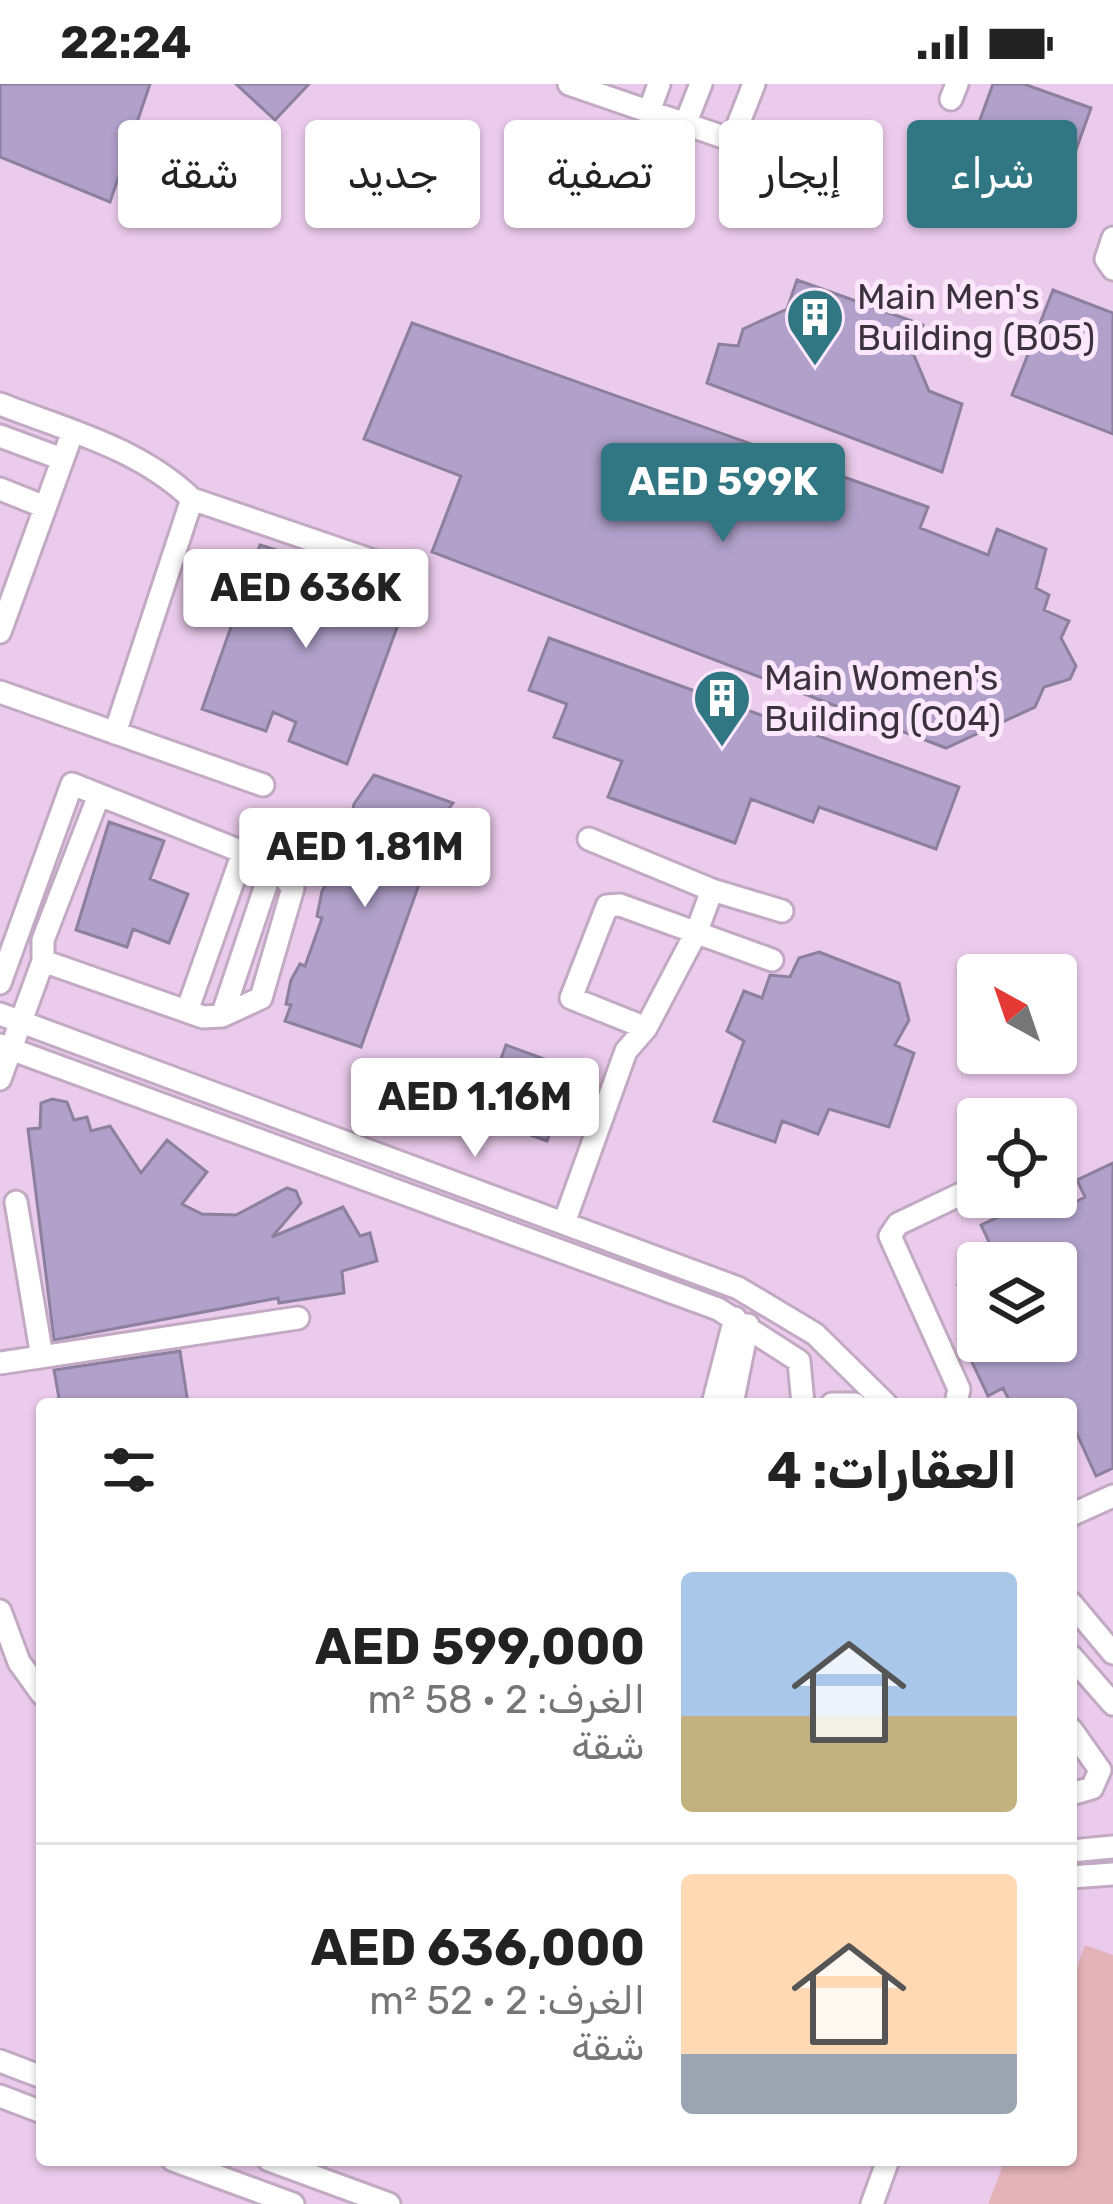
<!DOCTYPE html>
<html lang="ar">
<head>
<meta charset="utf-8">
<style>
	:root { --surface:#fff; --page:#f6f6f6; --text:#222; --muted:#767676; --line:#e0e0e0; --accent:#307683 }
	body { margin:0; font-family:Rubik,Cairo,sans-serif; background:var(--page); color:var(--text); direction:rtl; height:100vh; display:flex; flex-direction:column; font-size:45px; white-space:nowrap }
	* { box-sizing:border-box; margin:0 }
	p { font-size:39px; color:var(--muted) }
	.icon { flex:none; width:66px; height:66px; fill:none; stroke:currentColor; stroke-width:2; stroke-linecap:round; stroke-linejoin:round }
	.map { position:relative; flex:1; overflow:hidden; direction:ltr }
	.panel { position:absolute; left:36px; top:1314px; width:1041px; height:768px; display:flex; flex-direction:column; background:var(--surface); border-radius:12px; box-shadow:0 3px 9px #0004; direction:rtl }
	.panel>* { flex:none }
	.guide { position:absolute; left:36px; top:36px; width:1041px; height:108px; direction:rtl; display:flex; gap:24px }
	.needle { width:78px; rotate:320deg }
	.buttons { position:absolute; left:957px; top:870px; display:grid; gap:24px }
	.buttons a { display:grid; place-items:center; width:120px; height:120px; border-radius:12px; background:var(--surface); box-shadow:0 3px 9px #0004; font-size:60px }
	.price { position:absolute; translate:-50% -102px; padding:0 27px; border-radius:12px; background:#fff; color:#222; font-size:39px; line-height:78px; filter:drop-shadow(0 3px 6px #0008) }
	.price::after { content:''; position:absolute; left:50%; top:72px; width:36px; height:27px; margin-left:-18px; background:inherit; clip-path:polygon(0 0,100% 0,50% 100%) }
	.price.on { background:var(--accent); color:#fff }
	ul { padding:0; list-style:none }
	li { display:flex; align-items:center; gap:36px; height:300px; padding:0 60px }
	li+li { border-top:3px solid var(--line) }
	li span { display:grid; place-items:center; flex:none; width:336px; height:240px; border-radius:12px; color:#555 }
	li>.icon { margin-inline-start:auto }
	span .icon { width:144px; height:144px; fill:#fffc; stroke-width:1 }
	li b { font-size:51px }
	h2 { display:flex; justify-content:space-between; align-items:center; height:144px; padding:0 60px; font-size:51px }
	.pill { padding:0 42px; border-radius:12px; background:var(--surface); box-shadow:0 3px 9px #0004; font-size:42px; line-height:108px }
	.pill.on { background:var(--accent); color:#fff }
	.status { display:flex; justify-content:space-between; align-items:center; height:84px; padding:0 60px; background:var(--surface); direction:ltr }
	.status svg { height:33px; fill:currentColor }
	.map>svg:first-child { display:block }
	.built { fill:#ebcbec; fill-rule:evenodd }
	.green { fill:#e4b3b9 }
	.building { fill:#b0a0ca; stroke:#8c809e; stroke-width:3 }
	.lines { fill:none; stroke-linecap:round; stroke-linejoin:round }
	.minor-casing { stroke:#c3aac4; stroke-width:27 }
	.minor { stroke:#fff; stroke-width:21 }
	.labels { text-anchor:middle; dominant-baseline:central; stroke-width:10; stroke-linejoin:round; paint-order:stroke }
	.poi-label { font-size:36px; fill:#3c323c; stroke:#fce7fd; text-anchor:start }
</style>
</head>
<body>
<div class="status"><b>22:24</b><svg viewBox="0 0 49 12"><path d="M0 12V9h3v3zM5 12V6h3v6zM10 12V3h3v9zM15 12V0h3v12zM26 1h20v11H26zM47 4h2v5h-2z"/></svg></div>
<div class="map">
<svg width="1113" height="2120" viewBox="0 0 1113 2120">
	<rect width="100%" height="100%" fill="#f2d8f3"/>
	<path class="built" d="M 0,0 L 1113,0 L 1113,2120 L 0,2120 ZM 978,891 L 1056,891 L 1056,969 L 978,969 ZM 978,1035 L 1056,1035 L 1056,1113 L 978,1113 ZM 978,1179 L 1056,1179 L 1056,1257 L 978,1257 ZM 42,1320 L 1071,1320 L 1071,2076 L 42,2076 Z"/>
	<path class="green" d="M 1085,1861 L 1113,1871 L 1113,2120 L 988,2120 L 1005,2076 L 1071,2076 L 1071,1899 Z"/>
	<path class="building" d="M 0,0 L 150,0 L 110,118 L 0,73 Z
		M 236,0 L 309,0 L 275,36 Z
		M 993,0 L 1024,0 L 1091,24 L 1057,119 L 962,85 Z
		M 797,196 L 923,241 L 913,269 L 929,307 L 962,320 L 942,388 L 707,299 L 719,260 L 738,262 L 743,245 L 787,225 Z
		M 1053,206 L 1113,229 L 1113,350 L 1012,311 Z
		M 412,239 L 928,423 L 920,444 L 988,471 L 997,445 L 1046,465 L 1036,504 L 1049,511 L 1044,526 L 1069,537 L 1061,554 L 1076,582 L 1070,595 L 1044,603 L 1035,623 L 946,664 L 432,468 L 461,392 L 364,355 Z
		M 260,461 L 410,508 L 347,680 L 289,657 L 296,638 L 273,628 L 266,647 L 202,625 Z
		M 549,554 L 959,703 L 936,765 L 819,723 L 813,738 L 751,715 L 735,759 L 608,713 L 622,677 L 554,653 L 567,620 L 529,606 Z
		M 374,691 L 453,719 L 443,733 L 361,963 L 285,937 L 291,921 L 286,920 L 291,896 L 300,880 L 305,882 L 322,834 L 317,832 L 322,807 L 331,792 L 336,793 L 354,746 L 349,744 L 354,720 Z
		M 109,738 L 164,757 L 150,795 L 188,810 L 169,859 L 133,845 L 127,863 L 76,846 Z
		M 819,868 L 899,899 L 909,936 L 895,961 L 914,969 L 889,1043 L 829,1025 L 818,1050 L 782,1037 L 775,1058 L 714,1037 L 744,957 L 727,947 L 744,907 L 762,914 L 770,891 L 790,893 L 799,874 Z
		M 506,961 L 574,986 L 547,1057 L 480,1033 Z
		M 52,1015 L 67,1018 L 74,1036 L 87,1033 L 91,1047 L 110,1042 L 141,1089 L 167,1056 L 207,1088 L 182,1120 L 202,1130 L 236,1131 L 287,1104 L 296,1107 L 301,1119 L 272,1153 L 343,1123 L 360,1152 L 370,1149 L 377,1177 L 342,1187 L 344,1209 L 279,1219 L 278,1214 L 54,1256 L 28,1045 L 40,1044 L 41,1019 Z
		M 1113,1079 L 1113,1384 L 1096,1392 L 1076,1348 L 1071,1350 L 1071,1320 L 1011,1320 L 1003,1304 L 988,1312 L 970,1274 L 988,1265 L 985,1257 L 1056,1257 L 1056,1179 L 999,1179 L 981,1141 L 1042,1113 L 1048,1113 L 1055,1128 L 1085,1113 L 1077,1096 Z
		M 978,1192 L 978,1243 L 958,1201 Z
		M 180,1267 L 188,1320 L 60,1320 L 54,1286 Z"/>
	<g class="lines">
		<g class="minor-casing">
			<path id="minor" d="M 569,0 L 732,56 L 754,0
				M 951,15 L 957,0
				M 649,28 L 659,0
				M 686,38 L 701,0
				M 1113,154 L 1106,175 L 1113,185
				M 0,320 C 67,346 139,364 192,415
				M 0,352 L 62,375
				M 0,405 L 45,423
				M 0,548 L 73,347
				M 0,608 L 263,701
				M 115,649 L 192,415 L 388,482
				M 712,806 L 782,827
				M 43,877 L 43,856 L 99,711
				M 0,899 L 72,700 L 273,780 L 222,932 L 203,933 L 43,877 L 0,995
				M 187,927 L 244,766
				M 0,930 L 738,1204 L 815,1250 L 886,1320
				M 222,932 L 261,914 L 293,804 L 273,780
				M 646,944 L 571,914 L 607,822 L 620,821 L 772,876
				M 0,961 L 718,1225 L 799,1277 L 803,1320
				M 16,1118 L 42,1273
				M 564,1139 L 626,967 L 646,944 L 697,847 L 712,806 L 589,755
				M 0,1279 L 298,1234
				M 713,1320 L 735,1234
				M 732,1320 L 748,1241
				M 832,1320 L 855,1320
				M 956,1320 L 959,1305 L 890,1152 L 898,1140 L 961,1110
				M 1071,1431 L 1113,1412
				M 1071,1519 L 1113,1569
				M 0,1527 L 19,1578 L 42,1610
				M 1071,1572 L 1113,1620
				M 1071,1645 L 1100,1686 L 1092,1704 L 1071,1710
				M 1071,1767 L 1113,1763
				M 1071,1793 L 1113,1790
				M 0,1977 L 42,1993
				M 0,2012 L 42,2028
				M 173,2076 L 293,2120
				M 269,2076 L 389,2120
				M 872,2120 L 888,2076"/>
		</g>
		<use href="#minor" class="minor"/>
	</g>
	<defs>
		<g id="building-pin" transform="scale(3)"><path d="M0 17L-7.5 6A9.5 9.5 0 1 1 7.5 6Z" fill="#307683" stroke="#fce7fd"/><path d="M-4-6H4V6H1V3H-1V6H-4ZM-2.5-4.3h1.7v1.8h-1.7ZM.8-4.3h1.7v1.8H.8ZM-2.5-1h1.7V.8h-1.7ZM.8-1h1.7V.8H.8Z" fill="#fff"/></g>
	</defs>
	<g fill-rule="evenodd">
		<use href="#building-pin" x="815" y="233"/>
		<use href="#building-pin" x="722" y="614"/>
	</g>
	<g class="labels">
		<g class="poi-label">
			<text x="857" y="212">Main Men's<tspan x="857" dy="41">Building (B05)</tspan></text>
			<text x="764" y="593">Main Women's<tspan x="764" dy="41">Building (C04)</tspan></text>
		</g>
	</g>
</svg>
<div class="buttons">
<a><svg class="needle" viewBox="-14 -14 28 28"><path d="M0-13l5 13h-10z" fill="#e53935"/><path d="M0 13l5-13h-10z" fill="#767676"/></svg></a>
<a><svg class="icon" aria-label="locate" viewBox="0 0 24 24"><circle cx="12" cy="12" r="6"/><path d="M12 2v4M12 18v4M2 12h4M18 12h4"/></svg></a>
<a><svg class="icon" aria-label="layers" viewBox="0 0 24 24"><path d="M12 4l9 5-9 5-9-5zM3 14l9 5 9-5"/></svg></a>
</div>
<b class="price on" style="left:723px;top:461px">AED 599K</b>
<b class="price" style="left:306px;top:567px">AED 636K</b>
<b class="price" style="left:365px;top:826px">AED 1.81M</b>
<b class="price" style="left:475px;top:1076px">AED 1.16M</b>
<div class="guide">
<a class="pill on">شراء</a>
<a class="pill">إيجار</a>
<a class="pill">تصفية</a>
<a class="pill">جديد</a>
<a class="pill">شقة</a>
</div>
<section class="panel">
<h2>العقارات: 4<svg class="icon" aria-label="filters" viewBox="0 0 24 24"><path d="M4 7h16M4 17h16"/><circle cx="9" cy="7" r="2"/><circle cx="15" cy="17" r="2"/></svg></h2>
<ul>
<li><span style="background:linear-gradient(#a9c7e8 60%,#c2b280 0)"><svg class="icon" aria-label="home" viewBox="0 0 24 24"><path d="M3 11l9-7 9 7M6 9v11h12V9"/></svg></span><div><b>AED 599,000</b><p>الغرف: 2 · 58 m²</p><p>شقة</p></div></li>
<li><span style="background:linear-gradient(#ffd9b3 75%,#9aa5b1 0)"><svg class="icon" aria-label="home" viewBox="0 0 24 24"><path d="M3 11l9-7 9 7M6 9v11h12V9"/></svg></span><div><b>AED 636,000</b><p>الغرف: 2 · 52 m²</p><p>شقة</p></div></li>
</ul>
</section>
</div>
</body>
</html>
